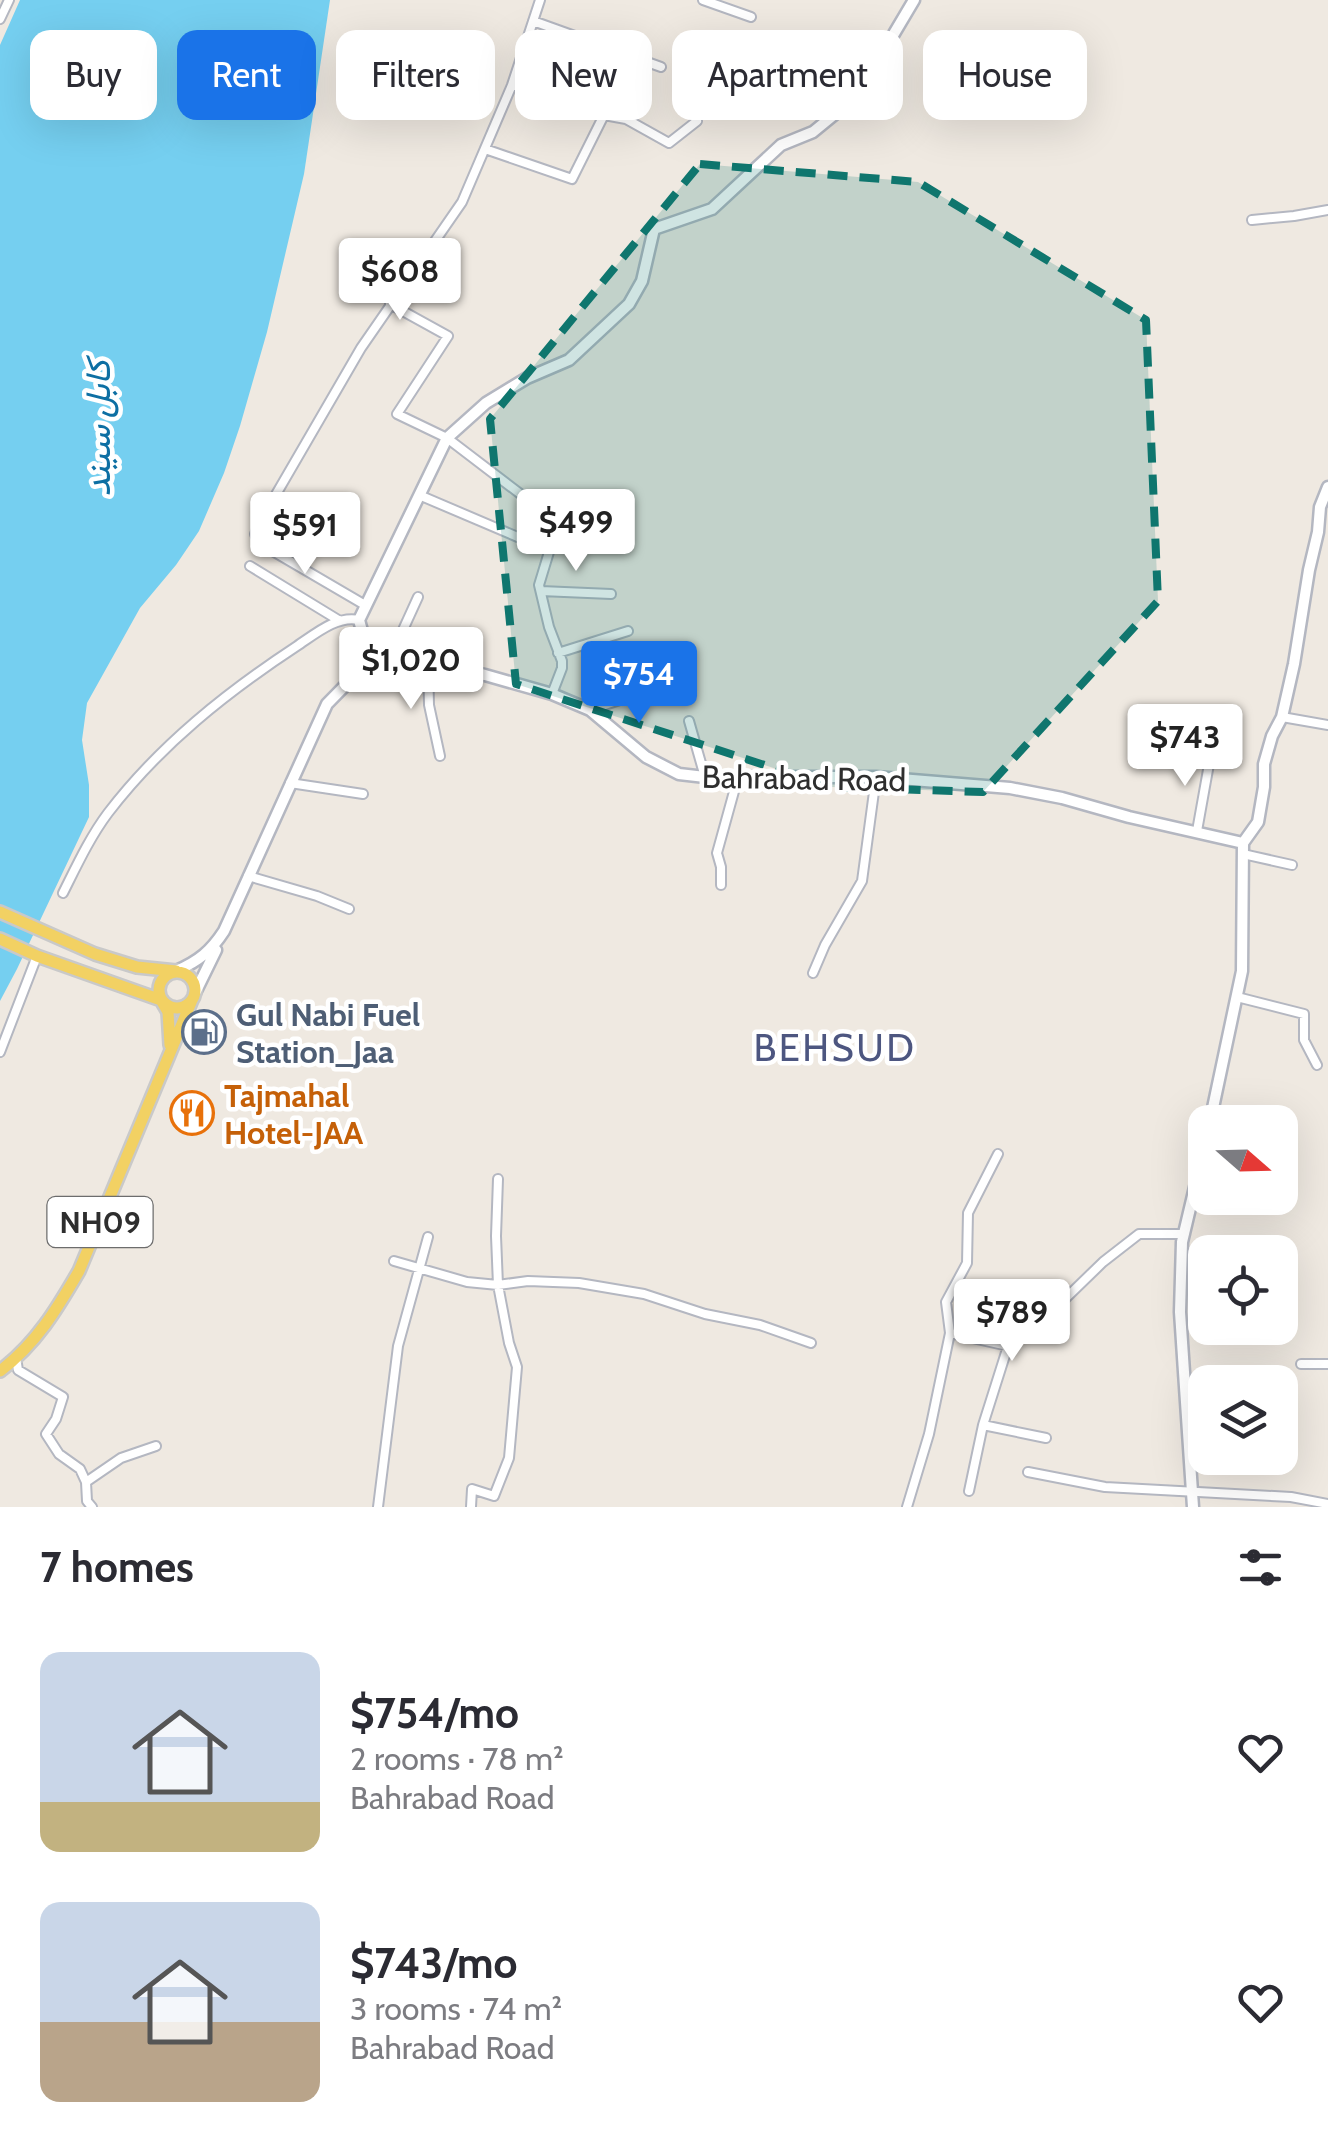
<!DOCTYPE html>
<html lang="en">
<head>
<meta charset="utf-8">
<style>
	:root { --surface:#fff; --page:#f2f2f3; --text:#2b2b33; --muted:#7c7c81; --accent:#1a73e8 }
	body { margin:0; font-family:Cabin,Vazirmatn,sans-serif; background:var(--page); color:var(--text); height:100vh; display:flex; flex-direction:column; font-size:38px; white-space:nowrap }
	* { box-sizing:border-box; margin:0 }
	p { font-size:32px; color:var(--muted) }
	.icon { flex:none; width:55px; height:55px; fill:none; stroke:currentColor; stroke-width:2; stroke-linecap:round; stroke-linejoin:round }
	.map { position:relative; height:1507px; overflow:hidden }
	.side { display:flex; flex-direction:column; background:var(--surface); flex:1 }
	.side>* { flex:none }
	.banner { position:absolute; left:30px; top:30px; width:1270px; height:90px; display:flex; gap:20px }
	.needle { width:65px; rotate:110deg }
	.buttons { position:absolute; left:1188px; top:1105px; display:grid; gap:20px }
	.buttons a { display:grid; place-items:center; width:110px; height:110px; border-radius:20px; background:var(--surface); box-shadow:0 10px 40px #0002; font-size:50px }
	.price { position:absolute; translate:-50% -85px; padding:0 22px; border-radius:10px; background:#fff; color:#222; font-size:32px; line-height:65px; filter:drop-shadow(0 2px 5px #0008) }
	.price::after { content:''; position:absolute; left:50%; top:60px; width:30px; height:22px; margin-left:-15px; background:inherit; clip-path:polygon(0 0,100% 0,50% 100%) }
	.price.active { background:var(--accent); color:#fff }
	ul { padding:0; list-style:none }
	li { display:flex; align-items:center; gap:30px; height:250px; padding:0 40px }
	li span { display:grid; place-items:center; flex:none; width:280px; height:200px; border-radius:20px; color:#555 }
	li>.icon { margin-inline-start:auto }
	span .icon { width:120px; height:120px; fill:#fffc; stroke-width:1 }
	li b { font-size:42px }
	h2 { display:flex; justify-content:space-between; align-items:center; height:120px; padding:0 40px; font-size:42px }
	.chip { padding:0 35px; border-radius:20px; background:var(--surface); box-shadow:0 10px 40px #0002; font-size:35px; line-height:90px }
	.chip.active { background:var(--accent); color:#fff }
	.map>svg:first-child { display:block }
	.water { fill:#75cff0 }
	.lines { fill:none; stroke-linecap:round; stroke-linejoin:round }
	.street-casing { stroke:#b4b7c1; stroke-width:12 }
	.secondary-casing { stroke:#b4b7c1; stroke-width:15 }
	.primary-casing { stroke:#c9c9c9; stroke-width:16 }
	.street { stroke:#fff; stroke-width:8 }
	.secondary { stroke:#fff; stroke-width:10 }
	.primary { stroke:#f2d163; stroke-width:11 }
	.marked { fill:#0f766e; fill-opacity:0.2; stroke:#0f766e; stroke-width:8; stroke-dasharray:20 12; stroke-linejoin:round }
	.labels { text-anchor:middle; dominant-baseline:central; stroke-width:9; stroke-linejoin:round; paint-order:stroke }
	.shield { fill:#fff; stroke:#6d6d6d; stroke-width:2.5 }
	.shield-label { font-size:30px; font-weight:bold; fill:#2e2e2e }
	.street-label { font-size:32px; fill:#2e2e2e; stroke:#fff }
	.service-label { font-size:32px; font-weight:bold; fill:#4e5e75; stroke:#fff; text-anchor:start }
	.food-label { font-size:32px; font-weight:bold; fill:#c56008; stroke:#fff; text-anchor:start }
	.water-label { font-size:35px; font-style:italic; fill:#0d6fa3; stroke:#fff }
	.quarter-label { font-size:38px; letter-spacing:2.5px; fill:#4d5680; stroke:#fff }
</style>
</head>
<body>
<div class="map">
<svg width="1328" height="1507" viewBox="0 0 1328 1507">
	<rect width="100%" height="100%" fill="#efe9e1"/>
	<path class="water" d="M 20,0 L 330,0 L 304,174 L 267,332 L 240,426 L 224,473 L 199,531 L 176,565 L 140,608 L 87,703 L 82,740 L 89,785 L 89,817 L 17,969 L 0,1001 L 0,45 Z"/>
	<g class="lines">
		<g class="street-casing">
			<path id="street" d="M 703,0 L 751,17
				M 0,19 L 9,0
				M 533,21 L 661,67
				M 512,85 L 604,115 L 626,119 L 669,143 L 697,121
				M 485,149 L 572,179 L 604,115
				M 1252,220 L 1294,216 L 1328,210
				M 390,304 L 448,336 L 397,414 L 447,438 L 540,509
				M 419,495 L 527,541
				M 549,552 L 539,585 L 549,627 L 562,661 L 562,668 L 552,694
				M 250,566 L 340,621
				M 541,591 L 611,594
				M 365,605 L 259,543 L 255,534 L 260,522 L 361,348 L 462,202 L 512,85 L 540,0
				M 558,653 L 628,631
				M 392,654 L 418,597
				M 428,662 L 429,705 L 440,756
				M 590,710 L 670,683
				M 1282,717 L 1328,725
				M 689,721 L 705,777
				M 290,783 L 363,794
				M 1197,831 L 1211,753
				M 1243,854 L 1292,865
				M 248,876 L 317,896 L 349,909
				M 721,885 L 721,867 L 717,853 L 738,777
				M 63,893 C 77,865 90,837 108,813 C 160,745 227,692 297,646 C 315,634 337,615 359,620
				M 813,973 L 825,945 L 862,881 L 876,777
				M 1237,997 L 1304,1014 L 1304,1040 L 1317,1065
				M 0,1052 L 37,956
				M 394,1261 L 467,1282 L 498,1285 L 528,1281 L 579,1283 L 644,1294 L 705,1314 L 760,1325 L 811,1343
				M 950,1333 L 946,1302 L 967,1263 L 968,1213 L 998,1154
				M 16,1358 L 18,1370 L 63,1397 L 56,1419 L 46,1434 L 59,1454 L 80,1469 L 86,1482 L 87,1501 L 92,1507
				M 1301,1364 L 1328,1364
				M 1185,1386 L 1205,1386
				M 983,1425 L 1046,1438
				M 1028,1472 L 1105,1487 L 1291,1497 L 1328,1504
				M 86,1482 L 121,1458 L 156,1446
				M 969,1491 L 983,1425 L 1008,1346
				M 378,1507 L 398,1346 L 428,1237
				M 471,1507 L 472,1489 L 494,1496 L 509,1458 L 517,1367 L 509,1343 L 498,1285 L 496,1236 L 498,1179
				M 907,1507 L 929,1434 L 950,1333 L 1008,1346 L 1033,1330 L 1103,1262 L 1139,1234 L 1184,1234"/>
		</g>
		<g class="secondary-casing">
			<path id="secondary" d="M 370,660 L 359,620 L 447,438 L 486,403 L 527,378 L 569,360 L 629,304 L 642,281 L 654,229 L 712,209 L 781,145 L 813,132 L 857,96 L 914,0
				M 1243,843 L 1258,822 L 1264,787 L 1264,764 L 1272,736 L 1282,717 L 1294,664 L 1309,570 L 1318,532 L 1320,507 L 1328,487
				M 176,971 C 199,961 211,951 224,931 L 327,704 L 376,654 L 392,654 L 485,675 L 552,694 L 590,710 L 646,757 L 679,774 L 705,777 L 876,777 L 1010,788 L 1062,798 L 1129,817 L 1243,843
				M 195,993 L 216,950
				M 1210,1122 L 1242,971 L 1243,843
				M 1193,1507 L 1180,1312 L 1182,1242 L 1205,1145"/>
		</g>
		<g class="primary-casing">
			<path id="primary" d="M 0,912 L 95,954 L 137,967 L 176,971
				M 0,939 L 37,956 L 161,1000 L 168,1012 L 170,1045
				M159 990a18 18 0 1 1 36 0a18 18 0 1 1-36 0Z
				M 0,1371 C 36,1344 57,1309 79,1271 L 192,1000"/>
		</g>
		<use href="#street" class="street"/>
		<use href="#secondary" class="secondary"/>
		<use href="#primary" class="primary"/>
	</g>
	<path class="marked" d="M 700,164 L 918,182 L 1146,320 L 1158,601 L 983,792 L 832,787 L 516,684 L 490,419 Z"/>
	<defs>
		<g id="fuel-ring" transform="scale(2.25)"><circle r="9.5" fill="#fff" stroke="#5c6f8a" stroke-width="1.5"/><path d="M-5.5-6h7V0h2V4h1.3V-2.5L3-4.5l.8-.8L6-3V5H2.5V1h-1V6h-7ZM-4.2-4.7v3.2H.2V-4.7Z" fill="#5c6f8a"/></g>
		<g id="restaurant-ring" transform="scale(2.25)"><circle r="9.5" fill="#fff" stroke="#e8710a" stroke-width="1.5"/><path d="M-5-6h1v4h1v-4h1v4h1v-4h1v5L-1.5 .5V6h-2V.5L-5-1ZM5-6V6H3V1.5H1.5Q1.5-4 5-6Z" fill="#e8710a"/></g>
	</defs>
	<g fill-rule="evenodd">
		<use href="#fuel-ring" x="204" y="1032"/>
		<use href="#restaurant-ring" x="192" y="1113"/>
	</g>
	<g class="labels">
		<rect class="shield" x="47.5" y="1197" width="105" height="50" rx="8"/>
		<g class="shield-label">
			<text x="100" y="1222">NH09</text>
		</g>
		<g class="street-label">
			<text transform="translate(804 778) rotate(1)">Bahrabad Road</text>
		</g>
		<g class="service-label">
			<text x="236" y="1014">Gul Nabi Fuel<tspan x="236" dy="37">Station_Jaa</tspan></text>
		</g>
		<g class="food-label">
			<text x="224" y="1095">Tajmahal<tspan x="224" dy="37">Hotel-JAA</tspan></text>
		</g>
		<g class="water-label">
			<text transform="translate(97 428) rotate(-90)">کابل سيند</text>
		</g>
		<g class="quarter-label">
			<text x="835" y="1047">BEHSUD</text>
		</g>
	</g>
</svg>
<div class="buttons">
<a><svg class="needle" viewBox="-14 -14 28 28"><path d="M0-13l5 13h-10z" fill="#e53935"/><path d="M0 13l5-13h-10z" fill="#7c7c81"/></svg></a>
<a><svg class="icon" aria-label="locate" viewBox="0 0 24 24"><circle cx="12" cy="12" r="6"/><path d="M12 2v4M12 18v4M2 12h4M18 12h4"/></svg></a>
<a><svg class="icon" aria-label="layers" viewBox="0 0 24 24"><path d="M12 4l9 5-9 5-9-5zM3 14l9 5 9-5"/></svg></a>
</div>
<b class="price" style="left:400px;top:323px">$608</b>
<b class="price" style="left:576px;top:574px">$499</b>
<b class="price" style="left:305px;top:577px">$591</b>
<b class="price" style="left:411px;top:712px">$1,020</b>
<b class="price active" style="left:639px;top:726px">$754</b>
<b class="price" style="left:1185px;top:789px">$743</b>
<b class="price" style="left:1012px;top:1364px">$789</b>
<div class="banner">
<a class="chip">Buy</a>
<a class="chip active">Rent</a>
<a class="chip">Filters</a>
<a class="chip">New</a>
<a class="chip">Apartment</a>
<a class="chip">House</a>
</div>
</div>
<section class="side">
<h2>7 homes<svg class="icon" aria-label="filters" viewBox="0 0 24 24"><path d="M4 7h16M4 17h16"/><circle cx="9" cy="7" r="2"/><circle cx="15" cy="17" r="2"/></svg></h2>
<ul>
<li><span style="background:linear-gradient(#c9d6e8 75%,#c2b280 0)"><svg class="icon" aria-label="home" viewBox="0 0 24 24"><path d="M3 11l9-7 9 7M6 9v11h12V9"/></svg></span><div><b>$754/mo</b><p>2 rooms · 78 m²</p><p>Bahrabad Road</p></div><svg class="icon" aria-label="heart" viewBox="0 0 24 24"><path d="M12 20l-8-8c-3-5 5-10 8-4 3-6 11-1 8 4z"/></svg></li>
<li><span style="background:linear-gradient(#c9d6e8 60%,#b9a48a 0)"><svg class="icon" aria-label="home" viewBox="0 0 24 24"><path d="M3 11l9-7 9 7M6 9v11h12V9"/></svg></span><div><b>$743/mo</b><p>3 rooms · 74 m²</p><p>Bahrabad Road</p></div><svg class="icon" aria-label="heart" viewBox="0 0 24 24"><path d="M12 20l-8-8c-3-5 5-10 8-4 3-6 11-1 8 4z"/></svg></li>
</ul>
</section>
</body>
</html>
